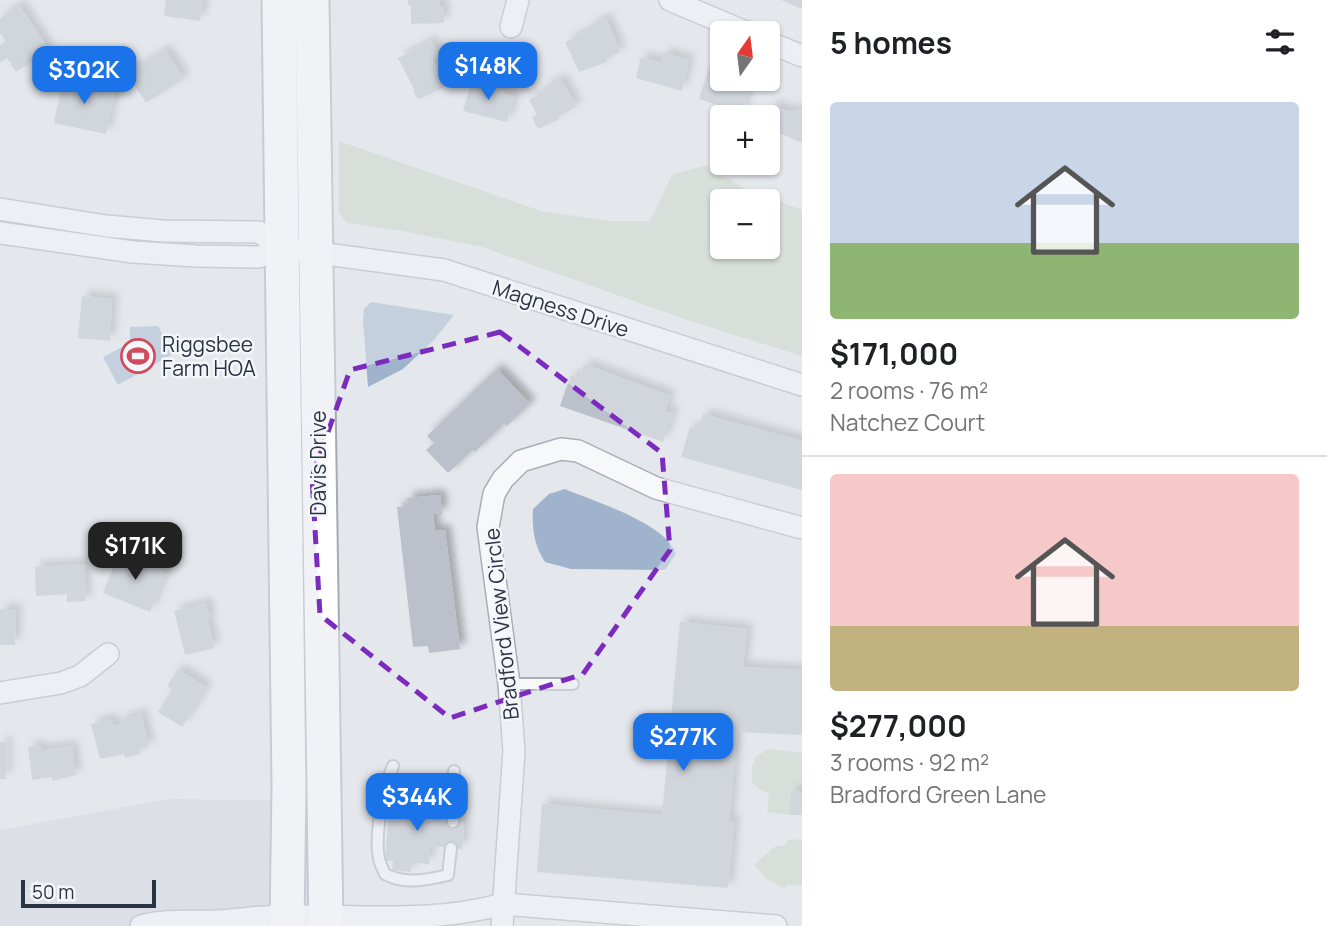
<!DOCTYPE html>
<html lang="en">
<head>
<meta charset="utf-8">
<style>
	:root { --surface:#fff; --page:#f2f2f2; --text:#202124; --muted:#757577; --line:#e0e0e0; --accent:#1a73e8 }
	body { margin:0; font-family:Manrope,sans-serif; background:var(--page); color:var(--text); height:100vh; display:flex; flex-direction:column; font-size:26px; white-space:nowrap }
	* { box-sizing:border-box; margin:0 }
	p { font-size:23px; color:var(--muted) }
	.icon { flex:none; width:38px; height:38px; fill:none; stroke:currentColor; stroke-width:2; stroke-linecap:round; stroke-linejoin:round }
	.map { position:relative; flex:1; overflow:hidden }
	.details { display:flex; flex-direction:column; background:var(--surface); width:525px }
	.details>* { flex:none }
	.needle { width:46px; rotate:14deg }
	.controls { position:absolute; left:710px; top:21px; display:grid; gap:14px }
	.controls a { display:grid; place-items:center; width:70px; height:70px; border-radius:7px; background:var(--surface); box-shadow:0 2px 5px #0004; font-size:35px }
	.scale { position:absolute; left:21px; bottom:18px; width:135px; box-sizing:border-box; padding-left:7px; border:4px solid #2b3445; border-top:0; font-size:19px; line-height:24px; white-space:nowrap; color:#2b3445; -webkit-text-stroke:5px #f4f6f9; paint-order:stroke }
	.price { position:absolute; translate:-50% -60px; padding:0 16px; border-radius:14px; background:var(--accent); color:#fff; font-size:23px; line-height:46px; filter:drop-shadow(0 2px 4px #0008) }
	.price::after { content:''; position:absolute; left:50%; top:42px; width:21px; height:16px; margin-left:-10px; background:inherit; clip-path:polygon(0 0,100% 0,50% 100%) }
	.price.on { background:#222; color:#fff }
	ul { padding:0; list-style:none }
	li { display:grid; align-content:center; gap:14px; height:371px; padding:0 28px }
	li+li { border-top:2px solid var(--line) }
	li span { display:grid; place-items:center; height:217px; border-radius:7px; color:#555 }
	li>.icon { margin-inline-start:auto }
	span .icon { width:126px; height:126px; fill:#fffc; stroke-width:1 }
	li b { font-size:30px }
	h2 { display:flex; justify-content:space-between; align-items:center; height:84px; padding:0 28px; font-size:30px }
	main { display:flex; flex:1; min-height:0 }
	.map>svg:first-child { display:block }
	.built { fill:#d2d6de }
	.green { fill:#c9d6c5; fill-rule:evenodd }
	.water { fill:#9fb4cc }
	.building { fill:#bbc0ca; filter:url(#shadow) }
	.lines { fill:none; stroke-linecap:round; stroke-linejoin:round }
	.service-casing { stroke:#a9aeb7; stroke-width:14 }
	.minor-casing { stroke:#a9aeb7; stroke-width:24 }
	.primary-casing { stroke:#a3abb8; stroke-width:37 }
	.service { stroke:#f7f8fa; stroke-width:10 }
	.minor { stroke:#f7f8fa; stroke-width:21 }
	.primary { stroke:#fff; stroke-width:33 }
	.marked { fill:none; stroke:#7b2cbf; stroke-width:5; stroke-dasharray:14 9; stroke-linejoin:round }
	.labels { text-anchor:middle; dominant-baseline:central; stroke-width:5; stroke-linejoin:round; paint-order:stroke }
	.street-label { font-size:21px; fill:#2b3445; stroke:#f4f6f9 }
	.poi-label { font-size:21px; fill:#2b3445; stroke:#f4f6f9; text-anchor:start }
</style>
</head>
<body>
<main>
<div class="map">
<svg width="802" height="926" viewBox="0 0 802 926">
	<defs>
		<filter id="shadow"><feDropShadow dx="6" dy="-6" stdDeviation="3.5" flood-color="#0004"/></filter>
	</defs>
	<rect width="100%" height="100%" fill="#e4e7ec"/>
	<path class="built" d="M 169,799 L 313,801 L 315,926 L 0,926 L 0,830 Z"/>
	<path class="green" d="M 339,141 L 541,211 L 609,221 L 650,221 L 672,175 L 706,165 L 747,190 L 802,210 L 802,356 L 690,321 L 482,247 L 396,230 L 347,223 L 339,213 ZM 723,201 L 768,201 L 768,247 L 723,247 Z
		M 769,749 L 802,753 L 802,792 L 791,791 L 790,815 L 767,812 L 769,794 L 759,789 L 752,782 L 752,767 L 756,756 Z
		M 789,839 L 802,840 L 802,886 L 787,885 L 784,888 L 767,879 L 754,865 L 774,847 L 785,845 Z"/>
	<path class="water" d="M 371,302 L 454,315 L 433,341 L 403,369 L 368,387 L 363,320 L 364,309 Z
		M 158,326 L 173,354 L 118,385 L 103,357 L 130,343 L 130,327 Z
		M 565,489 C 595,502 666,523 676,554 L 665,570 L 571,569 L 545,562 C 534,545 532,529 533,509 L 549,494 Z"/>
	<path class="building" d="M 166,0 L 203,0 L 200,21 L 164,16 Z
		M 408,0 L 440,0 L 440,6 L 443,6 L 444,23 L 411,24 L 411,5 L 408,6 Z
		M 781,0 L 802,0 L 802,9 Z
		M 19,5 L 49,50 L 16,72 L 7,58 L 0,63 L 0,45 L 6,41 L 0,33 L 0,18 Z
		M 606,18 L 620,52 L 606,59 L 607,62 L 579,72 L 565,42 L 590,30 L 588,27 Z
		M 431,41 L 439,55 L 432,59 L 448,85 L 420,99 L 417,98 L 413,90 L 414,89 L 398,58 Z
		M 165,50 L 184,79 L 146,103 L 127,73 Z
		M 663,53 L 689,60 L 682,91 L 636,78 L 641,57 L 661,62 Z
		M 710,64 L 723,68 L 723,79 L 743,79 L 752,81 L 741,113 L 699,99 Z
		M 64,75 L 84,79 L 83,85 L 115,92 L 106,134 L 54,123 Z
		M 561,79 L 576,107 L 558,117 L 559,119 L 538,129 L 532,117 L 537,114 L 529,100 L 545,91 L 543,88 Z
		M 472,80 L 493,85 L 492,87 L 504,90 L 503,94 L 514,96 L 507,122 L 463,111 Z
		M 773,105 L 789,112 L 790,110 L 796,112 L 797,109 L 802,111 L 802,143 L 768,128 L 768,116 Z
		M 82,296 L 112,299 L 110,341 L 78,338 Z
		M 584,364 L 670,396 L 665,411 L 673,413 L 663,442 L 560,406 L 571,375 L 579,378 Z
		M 497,369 L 530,404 L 507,426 L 504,424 L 475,452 L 473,450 L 448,473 L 426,450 L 434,443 L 427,436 Z
		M 703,414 L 802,441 L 802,490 L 681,457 L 690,427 L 699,429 Z
		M 440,495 L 442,514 L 433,514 L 435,531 L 445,530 L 460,649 L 429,653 L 428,646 L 413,647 L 397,507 L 408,506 L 407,498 Z
		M 119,554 L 132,560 L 133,556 L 152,563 L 151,566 L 166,573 L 150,612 L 103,593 Z
		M 84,564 L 86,601 L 67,602 L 67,594 L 36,596 L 35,567 Z
		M 206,603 L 210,618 L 207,619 L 214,648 L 185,655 L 174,611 Z
		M 0,609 L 16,610 L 15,645 L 0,645 Z
		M 680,622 L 747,629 L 743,667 L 802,670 L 802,735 L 737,732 L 729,821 L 734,821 L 728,888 L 537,872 L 542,804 L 662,815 Z
		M 178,669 L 207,688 L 182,727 L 158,712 L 172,689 L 167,686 Z
		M 141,714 L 149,747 L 139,749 L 140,754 L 125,758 L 124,754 L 100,759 L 91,724 L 111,719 L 113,726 L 121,724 L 120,720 Z
		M 0,742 L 6,742 L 6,779 L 0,779 Z
		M 41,746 L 42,750 L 72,746 L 76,775 L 52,781 L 52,777 L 32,780 L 28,747 Z
		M 791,791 L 802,792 L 802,815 L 789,815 Z
		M 390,797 L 435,800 L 433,821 L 464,823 L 462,849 L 430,846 L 429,864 L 412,862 L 411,872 L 392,870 L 393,861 L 385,861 Z"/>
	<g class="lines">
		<g class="service-casing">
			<path id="service" d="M 509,684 L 573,684
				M 393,766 C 384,788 374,834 379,859 C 380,864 383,869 385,874 C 405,885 427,880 448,875 L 451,848
				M 453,822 L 454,771"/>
		</g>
		<g class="minor-casing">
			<path id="minor" d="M 670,0 L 748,33
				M 511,27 L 518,0
				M 768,42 L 802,56
				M 0,209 L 106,226 L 163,231 L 259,232 L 283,248
				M 0,233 L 133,252 L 196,256 L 259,257 L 283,248 L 444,270 L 802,385
				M 0,693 L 61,683 L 80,676 L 108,654
				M 141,926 C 165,919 191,922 216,921 C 239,920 262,916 285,916 C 359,915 431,924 503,904 L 776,926
				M 502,926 L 514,751 L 509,684 L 488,527 L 494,494 L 503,479 L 521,461 L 561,449 L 578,451 L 656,488 L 802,528"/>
		</g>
		<g class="primary-casing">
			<path id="primary" d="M 279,0 L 289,787 L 287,926
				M 312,0 L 326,926"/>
		</g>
		<use href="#service" class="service"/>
		<use href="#minor" class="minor"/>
		<use href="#primary" class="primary"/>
	</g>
	<path d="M0 0H802V926H0ZM 500,332 L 662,453 L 670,550 L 583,674 L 450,718 L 320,615 L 312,477 L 350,370 Z" fill="#e4e7ec" fill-opacity=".55" fill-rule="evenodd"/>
	<path class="marked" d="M 500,332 L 662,453 L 670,550 L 583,674 L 450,718 L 320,615 L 312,477 L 350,370 Z"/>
	<defs>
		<g id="stadium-ring" transform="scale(1.75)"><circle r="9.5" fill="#f4f6f9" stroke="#d1495b" stroke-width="1.5"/><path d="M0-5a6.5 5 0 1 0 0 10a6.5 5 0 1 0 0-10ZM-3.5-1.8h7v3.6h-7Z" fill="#d1495b"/></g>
	</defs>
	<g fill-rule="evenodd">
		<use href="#stadium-ring" x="138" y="356"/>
	</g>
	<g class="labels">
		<g class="street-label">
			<text transform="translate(561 308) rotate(18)">Magness Drive</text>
			<text transform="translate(318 463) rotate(-90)">Davis Drive</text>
			<text transform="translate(501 624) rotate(-96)">Bradford View Circle</text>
		</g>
		<g class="poi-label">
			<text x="162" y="344">Riggsbee<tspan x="162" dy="24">Farm HOA</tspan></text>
		</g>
	</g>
</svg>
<div class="controls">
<a><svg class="needle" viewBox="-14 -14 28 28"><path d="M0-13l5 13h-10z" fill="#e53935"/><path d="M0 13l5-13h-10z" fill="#757577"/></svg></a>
<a>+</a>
<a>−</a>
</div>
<div class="scale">50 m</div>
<b class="price" style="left:488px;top:102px">$148K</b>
<b class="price" style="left:84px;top:106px">$302K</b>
<b class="price on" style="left:135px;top:582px">$171K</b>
<b class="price" style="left:683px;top:773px">$277K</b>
<b class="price" style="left:417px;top:833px">$344K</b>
</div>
<section class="details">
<h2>5 homes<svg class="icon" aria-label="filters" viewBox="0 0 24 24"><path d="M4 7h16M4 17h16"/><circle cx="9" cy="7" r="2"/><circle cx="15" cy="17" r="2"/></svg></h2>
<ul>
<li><span style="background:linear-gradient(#c9d6e8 65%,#8fb573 0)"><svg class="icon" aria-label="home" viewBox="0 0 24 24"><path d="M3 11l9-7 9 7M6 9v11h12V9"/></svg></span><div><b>$171,000</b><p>2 rooms · 76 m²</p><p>Natchez Court</p></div></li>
<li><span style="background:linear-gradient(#f6c9c9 70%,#c2b280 0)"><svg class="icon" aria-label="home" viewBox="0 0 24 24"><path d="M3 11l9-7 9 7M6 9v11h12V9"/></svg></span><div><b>$277,000</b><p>3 rooms · 92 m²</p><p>Bradford Green Lane</p></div></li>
</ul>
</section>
</main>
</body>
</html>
